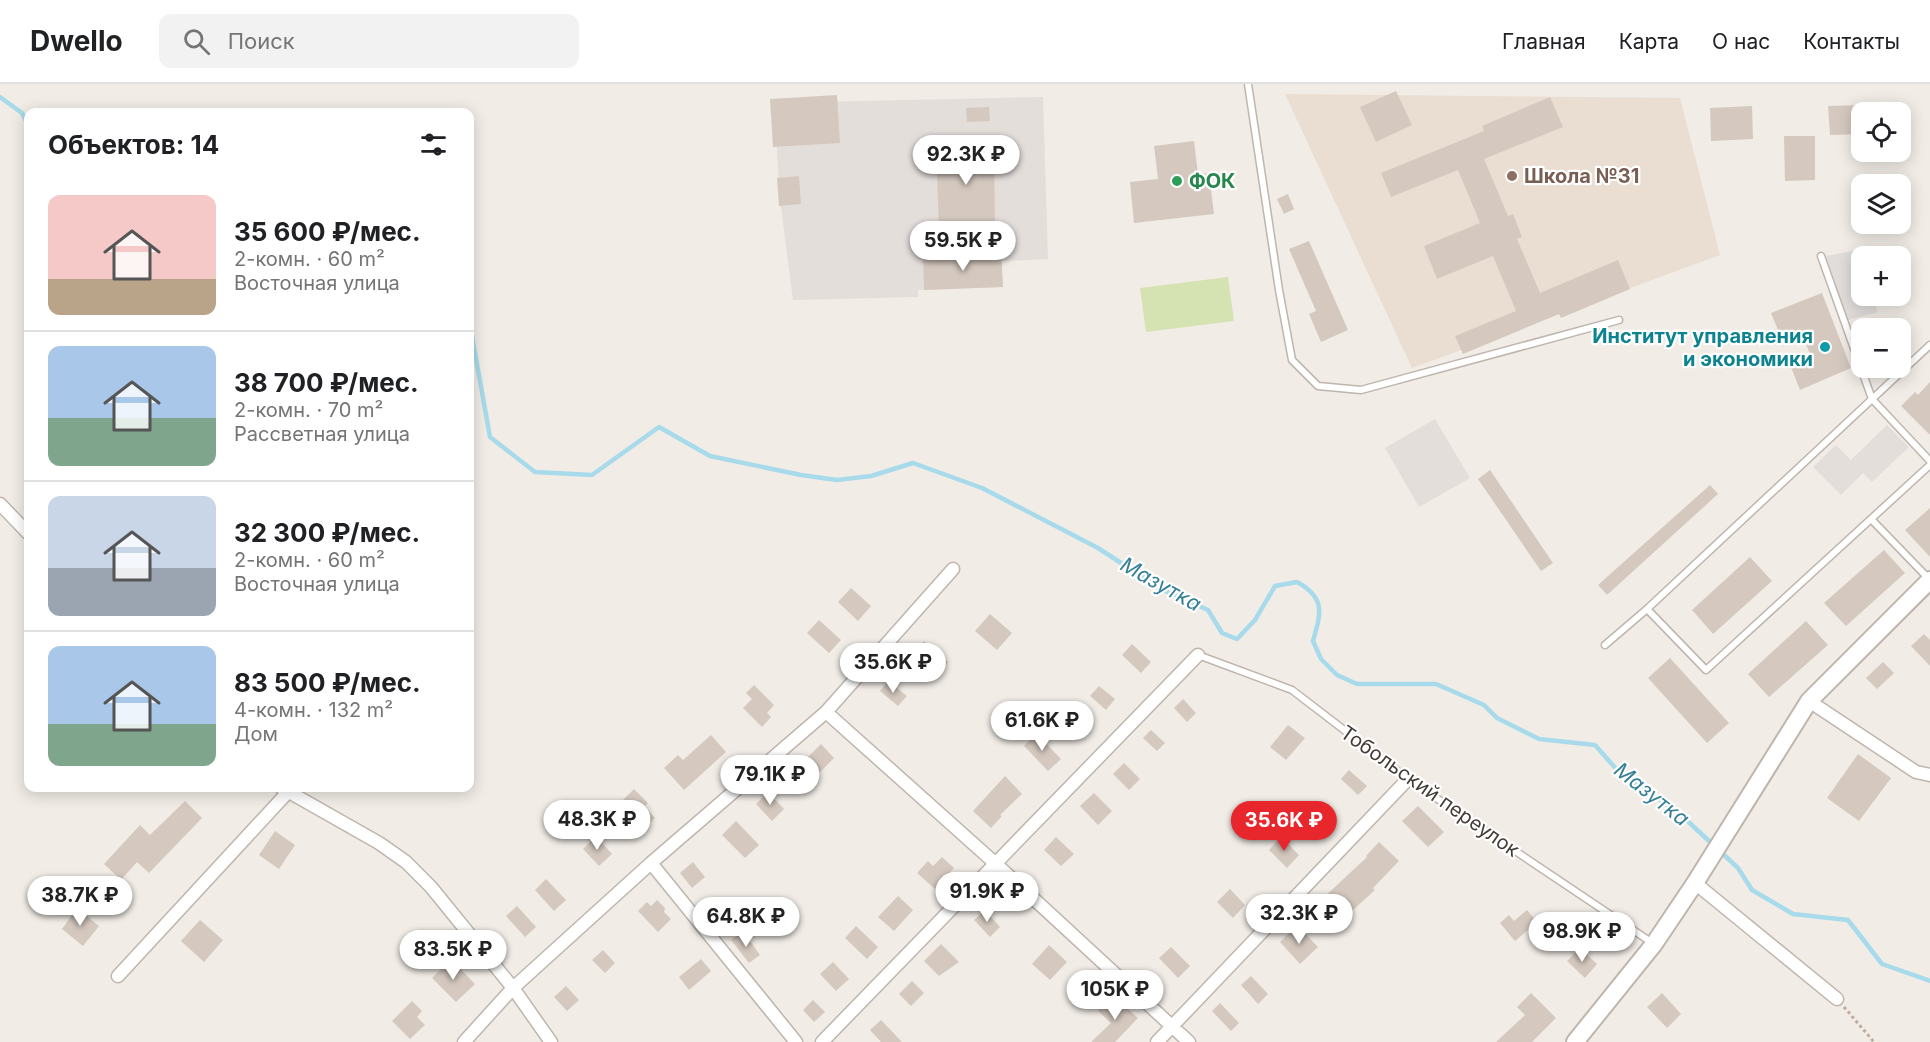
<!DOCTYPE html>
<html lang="ru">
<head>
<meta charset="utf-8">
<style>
	:root { --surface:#fff; --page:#f2f2f2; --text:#202124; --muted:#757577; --line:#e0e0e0; --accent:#e7272c }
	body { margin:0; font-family:Inter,sans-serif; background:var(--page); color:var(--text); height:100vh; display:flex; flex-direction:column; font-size:22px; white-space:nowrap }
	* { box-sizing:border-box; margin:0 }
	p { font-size:20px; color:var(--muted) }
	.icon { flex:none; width:33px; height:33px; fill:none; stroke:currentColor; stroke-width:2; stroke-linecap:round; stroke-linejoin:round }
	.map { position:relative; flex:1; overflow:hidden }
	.panel { position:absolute; left:24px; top:24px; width:450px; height:684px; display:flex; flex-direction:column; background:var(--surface); border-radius:12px; box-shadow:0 3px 15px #0003 }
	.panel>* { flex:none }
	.buttons { position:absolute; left:1851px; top:18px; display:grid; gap:12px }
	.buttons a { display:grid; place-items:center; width:60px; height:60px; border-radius:12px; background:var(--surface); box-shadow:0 3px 15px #0003; font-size:30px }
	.price { position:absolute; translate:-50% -51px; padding:0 14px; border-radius:21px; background:#fff; color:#222; font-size:20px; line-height:39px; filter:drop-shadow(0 2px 3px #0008) }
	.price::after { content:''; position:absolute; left:50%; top:36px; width:18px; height:14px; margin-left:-9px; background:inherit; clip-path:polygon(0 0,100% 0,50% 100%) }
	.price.on { background:var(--accent); color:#fff }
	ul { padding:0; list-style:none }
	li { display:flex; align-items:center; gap:18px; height:150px; padding:0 24px }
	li+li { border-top:2px solid var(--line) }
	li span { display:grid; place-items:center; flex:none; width:168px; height:120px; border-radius:12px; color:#555 }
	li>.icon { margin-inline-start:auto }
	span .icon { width:72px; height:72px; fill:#fffc; stroke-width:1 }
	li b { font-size:26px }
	h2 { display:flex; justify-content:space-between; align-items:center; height:72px; padding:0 24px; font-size:26px }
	header { display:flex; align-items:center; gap:36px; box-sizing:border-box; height:84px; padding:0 30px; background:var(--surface); border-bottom:2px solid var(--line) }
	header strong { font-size:28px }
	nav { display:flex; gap:33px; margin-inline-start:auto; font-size:21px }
	.search { width:420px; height:54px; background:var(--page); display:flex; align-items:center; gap:15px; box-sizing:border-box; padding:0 21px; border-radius:12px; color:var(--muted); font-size:22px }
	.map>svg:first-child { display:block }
	.industrial { fill:#e4dedb }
	.education { fill:#e9ded1 }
	.green { fill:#d5e2b2 }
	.parking { fill:#e0dddb }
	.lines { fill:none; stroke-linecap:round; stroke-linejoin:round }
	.stream { stroke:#a7daea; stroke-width:4.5 }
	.building { fill:#d5c9bf }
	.service-casing { stroke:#bfb5ad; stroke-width:9 }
	.minor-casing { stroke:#bfb5ad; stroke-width:15 }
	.tertiary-casing { stroke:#bfb5ad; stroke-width:20 }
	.path { stroke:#bdab9c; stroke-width:3; stroke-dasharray:3 3; stroke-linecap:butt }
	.service { stroke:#fff; stroke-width:6 }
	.minor { stroke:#fff; stroke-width:12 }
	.tertiary { stroke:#fff; stroke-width:16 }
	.education-dot { fill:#8d6e63; stroke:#fff; stroke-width:2 }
	.leisure-dot { fill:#2e9e5b; stroke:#fff; stroke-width:2 }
	.culture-dot { fill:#0f9aa8; stroke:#fff; stroke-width:2 }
	.labels { text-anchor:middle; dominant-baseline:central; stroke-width:4.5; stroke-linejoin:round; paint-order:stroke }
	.education-label { font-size:20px; font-weight:bold; fill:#785e54; stroke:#fff; text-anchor:start }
	.leisure-label { font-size:20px; font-weight:bold; fill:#27864d; stroke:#fff; text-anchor:start }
	.culture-label { font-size:20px; font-weight:bold; fill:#0d838f; stroke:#fff; text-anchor:end }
	.street-label { font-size:20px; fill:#443c36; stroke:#fff }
	.water-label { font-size:21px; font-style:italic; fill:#357f97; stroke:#fff }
</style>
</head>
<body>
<header>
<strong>Dwello</strong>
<div class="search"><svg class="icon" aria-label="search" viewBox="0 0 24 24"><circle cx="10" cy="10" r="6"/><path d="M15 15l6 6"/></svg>Поиск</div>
<nav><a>Главная</a><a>Карта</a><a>О нас</a><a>Контакты</a></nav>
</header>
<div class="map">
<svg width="1930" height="958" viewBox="0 0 1930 958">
	<rect width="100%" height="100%" fill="#f1ece6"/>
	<path class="industrial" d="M 1043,13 L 1048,175 L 1002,177 L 1003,203 L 918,206 L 918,213 L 793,216 L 779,108 L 775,19 Z
		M 1435,335 L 1470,394 L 1419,423 L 1385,364 Z
		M 1887,341 L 1909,363 L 1872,398 L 1863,389 L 1841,411 L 1813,383 L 1836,361 L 1851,376 Z"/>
	<path class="education" d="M 1285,10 L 1680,14 L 1720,171 L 1412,284 Z"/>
	<path class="green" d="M 1228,193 L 1234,237 L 1146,248 L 1140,204 Z"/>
	<path class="parking" d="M 1857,166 L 1861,179 L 1862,212 L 1872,212 L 1878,228 L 1848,236 L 1826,172 Z"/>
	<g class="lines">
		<path class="stream" d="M 0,13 L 22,29 L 28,41
			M 470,241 L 490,353 L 535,388 L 592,391 L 659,343 L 710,372 L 801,391 L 837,396 L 871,392 L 913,379 L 982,404 L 1098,464 L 1161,505 L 1208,526 L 1222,549 L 1237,555 L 1255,536 L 1275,502 L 1297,498 C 1326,514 1321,529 1313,557 L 1321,575 L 1337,591 L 1357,600 L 1436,600 L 1484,621 L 1497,634 L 1539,655 L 1595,661 L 1618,687 L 1680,730 L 1738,784 L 1752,806 L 1793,830 L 1848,836 L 1882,880 L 1930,897"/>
	</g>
	<path class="building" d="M 1396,7 L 1412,41 L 1376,58 L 1360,23 Z
		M 837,11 L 840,59 L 773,63 L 770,15 Z
		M 1550,13 L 1563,43 L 1484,75 L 1508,132 L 1513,130 L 1522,153 L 1517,155 L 1540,209 L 1618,176 L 1630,205 L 1561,234 L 1559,230 L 1463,270 L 1455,252 L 1516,227 L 1493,172 L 1437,195 L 1424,162 L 1480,139 L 1458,86 L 1391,113 L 1381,89 L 1484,47 L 1482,42 Z
		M 1862,21 L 1862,50 L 1830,51 L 1828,22 Z
		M 1752,22 L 1753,55 L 1711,57 L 1710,24 Z
		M 989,23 L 990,37 L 967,38 L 966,24 Z
		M 1784,52 L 1815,52 L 1815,96 L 1785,97 Z
		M 1194,57 L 1198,90 L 1209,89 L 1214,130 L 1134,139 L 1130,98 L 1158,95 L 1154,62 Z
		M 994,59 L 995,145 L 939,146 L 936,61 Z
		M 799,92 L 801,120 L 779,122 L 777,94 Z
		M 1288,110 L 1294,125 L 1284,130 L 1277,115 Z
		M 1309,157 L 1348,246 L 1321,258 L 1309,230 L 1316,227 L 1289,165 Z
		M 1001,170 L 1003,203 L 924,206 L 923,173 Z
		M 1822,209 L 1851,284 L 1800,306 L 1789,278 L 1810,270 L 1801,248 L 1782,256 L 1771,229 Z
		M 1930,298 L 1930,351 L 1901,322 L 1915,308 L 1918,311 Z
		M 1490,386 L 1553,479 L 1541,487 L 1478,395 Z
		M 1710,401 L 1718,410 L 1607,511 L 1598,501 Z
		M 1930,424 L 1930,473 L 1905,446 Z
		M 1884,466 L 1905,489 L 1846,542 L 1824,519 Z
		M 1750,473 L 1772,497 L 1713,550 L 1692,526 Z
		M 851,504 L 871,522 L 858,537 L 838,518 Z
		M 990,530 L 1012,549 L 997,566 L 975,547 Z
		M 819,536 L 841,556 L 829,569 L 807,549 Z
		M 1806,537 L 1828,561 L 1769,613 L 1748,590 Z
		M 1924,550 L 1930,556 L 1930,582 L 1911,562 Z
		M 924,557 L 948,578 L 935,594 L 910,574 Z
		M 1132,560 L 1151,578 L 1141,589 L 1122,571 Z
		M 1670,574 L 1729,639 L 1707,659 L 1648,594 Z
		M 1883,578 L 1894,589 L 1877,605 L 1866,594 Z
		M 888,597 L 907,612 L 898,622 L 880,607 Z
		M 754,601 L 774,621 L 767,629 L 771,633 L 762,643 L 743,624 L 752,615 L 746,609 Z
		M 1099,602 L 1115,615 L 1106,626 L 1090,612 Z
		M 1183,615 L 1196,629 L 1187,638 L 1174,624 Z
		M 1073,629 L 1089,645 L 1076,657 L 1060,641 Z
		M 1288,641 L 1305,654 L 1286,676 L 1270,663 Z
		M 1151,646 L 1165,659 L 1157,667 L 1143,654 Z
		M 1036,649 L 1061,675 L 1048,687 L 1024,662 Z
		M 711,651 L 726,668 L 684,706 L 664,684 L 678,671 L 683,676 Z
		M 821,660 L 834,674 L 815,693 L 802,679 Z
		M 1858,670 L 1891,694 L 1859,737 L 1827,714 Z
		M 1124,679 L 1140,695 L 1129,706 L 1113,690 Z
		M 1349,686 L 1367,702 L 1358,711 L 1341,695 Z
		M 1005,692 L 1022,710 L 1000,731 L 1002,732 L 991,744 L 973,727 Z
		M 634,705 L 648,719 L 644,723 L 655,734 L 644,744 L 619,720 Z
		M 768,708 L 784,725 L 772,737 L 756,720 Z
		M 1094,709 L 1112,727 L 1098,741 L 1080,722 Z
		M 185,717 L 202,734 L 149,789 L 137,778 L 121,796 L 104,780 L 140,741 L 150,751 Z
		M 1418,722 L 1444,748 L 1428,763 L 1402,737 Z
		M 736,737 L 759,761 L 745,774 L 722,751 Z
		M 275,747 L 295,761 L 279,785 L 259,771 Z
		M 596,752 L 612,770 L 599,782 L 583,765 Z
		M 1056,753 L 1074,770 L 1061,782 L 1044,766 Z
		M 1281,753 L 1299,771 L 1287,784 L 1269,766 Z
		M 1379,758 L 1399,777 L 1373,804 L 1375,806 L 1340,838 L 1320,817 L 1367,773 L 1366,772 Z
		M 942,773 L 954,784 L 935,805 L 917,789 L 928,777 L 933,782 Z
		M 693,778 L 705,793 L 692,804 L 680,789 Z
		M 546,795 L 566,816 L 554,827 L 535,806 Z
		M 1230,805 L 1245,821 L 1233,834 L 1217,818 Z
		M 898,812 L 913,826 L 894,847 L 878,833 Z
		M 657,816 L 665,824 L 664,828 L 671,835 L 658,848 L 638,827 L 647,818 L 651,822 Z
		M 517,822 L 536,843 L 525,853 L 506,832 Z
		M 77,824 L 99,842 L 83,862 L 62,845 Z
		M 985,826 L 1000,843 L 990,853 L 974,836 Z
		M 1527,826 L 1537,838 L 1515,857 L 1500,839 L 1509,831 L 1514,837 Z
		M 200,836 L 223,856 L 204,878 L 181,857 Z
		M 1297,841 L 1318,863 L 1300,880 L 1280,858 Z
		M 856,842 L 878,863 L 867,875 L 845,854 Z
		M 740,849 L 747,859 L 750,857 L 760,871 L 749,879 L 731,856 Z
		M 941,860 L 959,878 L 939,892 L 924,877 Z
		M 1049,861 L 1067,878 L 1050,896 L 1032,880 Z
		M 1171,863 L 1190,882 L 1178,894 L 1159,874 Z
		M 1580,864 L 1597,880 L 1585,894 L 1567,877 Z
		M 603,866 L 615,879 L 605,889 L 592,876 Z
		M 451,875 L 475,900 L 456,918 L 432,894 Z
		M 701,875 L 711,887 L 689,906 L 679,893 Z
		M 833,878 L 849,895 L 836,907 L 820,890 Z
		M 1251,892 L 1268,910 L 1258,920 L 1241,901 Z
		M 912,897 L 924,909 L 911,922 L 899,910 Z
		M 566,902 L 579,916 L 567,927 L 554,913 Z
		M 1531,909 L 1556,934 L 1532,958 L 1496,958 L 1525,931 L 1517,923 Z
		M 1662,909 L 1681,930 L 1667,944 L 1647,923 Z
		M 1113,911 L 1138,934 L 1115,958 L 1091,958 L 1111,939 L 1098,927 Z
		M 813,916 L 825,928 L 814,938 L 803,926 Z
		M 412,917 L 422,927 L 417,933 L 425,941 L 410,955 L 392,937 Z
		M 1220,919 L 1239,939 L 1231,947 L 1212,927 Z
		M 881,936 L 902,958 L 881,958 L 870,946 Z"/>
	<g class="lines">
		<g class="service-casing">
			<path id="service" d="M 1248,0 L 1279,206 L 1292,276 L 1318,302 L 1361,306 L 1619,236
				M 1821,172 L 1872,315 L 1930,377
				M 1930,261 L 1647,525 L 1706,586 L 1930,381
				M 1871,435 L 1929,495
				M 1605,561 L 1647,525
				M 1198,571 L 1292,606 L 1408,695 L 1654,860"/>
		</g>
		<g class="minor-casing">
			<path id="minor" d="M 0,420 L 28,449
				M 1809,617 L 1916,688 L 1930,691
				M 826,628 L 996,780 L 1189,958
				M 282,704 L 379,759 L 406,778 L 431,803 L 513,904 L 551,958
				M 651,779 L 796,958
				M 1695,799 L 1837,915
				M 118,892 L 288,708
				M 464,958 L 513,904 L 651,779 L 826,628 L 953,485
				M 822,958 L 1198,571
				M 1157,958 L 1408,695"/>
		</g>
		<g class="tertiary-casing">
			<path id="tertiary" d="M 1575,958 L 1654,860 L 1695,799 L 1809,617 L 1930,496"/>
		</g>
		<path class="path" d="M 1844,923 L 1874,958"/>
		<use href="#service" class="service"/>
		<use href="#minor" class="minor"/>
		<use href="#tertiary" class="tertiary"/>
	</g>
	<circle class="education-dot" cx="1512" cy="92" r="6"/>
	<circle class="leisure-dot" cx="1177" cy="97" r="6"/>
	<circle class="culture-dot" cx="1825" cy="263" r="6"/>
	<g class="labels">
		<g class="education-label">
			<text x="1524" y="92">Школа №31</text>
		</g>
		<g class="leisure-label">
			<text x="1189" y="97">ФОК</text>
		</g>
		<g class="culture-label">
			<text x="1813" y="252">Институт управления<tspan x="1813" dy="23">и экономики</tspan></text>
		</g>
		<g class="street-label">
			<text transform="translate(1430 707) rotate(35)">Тобольский переулок</text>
		</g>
		<g class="water-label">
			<text transform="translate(1161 500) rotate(29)">Мазутка</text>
			<text transform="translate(1652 710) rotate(38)">Мазутка</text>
		</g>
	</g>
</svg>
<div class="buttons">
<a><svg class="icon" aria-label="locate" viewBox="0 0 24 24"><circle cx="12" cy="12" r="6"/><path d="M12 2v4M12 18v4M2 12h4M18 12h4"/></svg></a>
<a><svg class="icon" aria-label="layers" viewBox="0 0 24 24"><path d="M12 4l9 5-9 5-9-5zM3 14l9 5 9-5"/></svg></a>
<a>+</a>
<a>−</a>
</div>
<b class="price" style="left:966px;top:102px">92.3K ₽</b>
<b class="price" style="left:963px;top:188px">59.5K ₽</b>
<b class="price" style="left:893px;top:610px">35.6K ₽</b>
<b class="price" style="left:1042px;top:668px">61.6K ₽</b>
<b class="price" style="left:770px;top:722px">79.1K ₽</b>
<b class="price" style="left:597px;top:767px">48.3K ₽</b>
<b class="price on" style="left:1284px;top:768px">35.6K ₽</b>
<b class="price" style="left:987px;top:839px">91.9K ₽</b>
<b class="price" style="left:80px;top:843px">38.7K ₽</b>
<b class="price" style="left:1299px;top:861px">32.3K ₽</b>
<b class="price" style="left:746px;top:864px">64.8K ₽</b>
<b class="price" style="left:1582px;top:879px">98.9K ₽</b>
<b class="price" style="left:453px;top:897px">83.5K ₽</b>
<b class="price" style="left:1115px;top:937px">105K ₽</b>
<section class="panel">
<h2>Объектов: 14<svg class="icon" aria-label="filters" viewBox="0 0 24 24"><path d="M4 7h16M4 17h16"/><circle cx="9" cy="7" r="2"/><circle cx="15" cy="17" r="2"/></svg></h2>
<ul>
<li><span style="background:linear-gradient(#f6c9c9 70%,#b9a48a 0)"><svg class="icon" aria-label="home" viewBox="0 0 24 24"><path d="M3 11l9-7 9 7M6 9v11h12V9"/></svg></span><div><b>35 600 ₽/мес.</b><p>2-комн. · 60 m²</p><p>Восточная улица</p></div></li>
<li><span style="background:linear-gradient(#a9c7e8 60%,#7fa58c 0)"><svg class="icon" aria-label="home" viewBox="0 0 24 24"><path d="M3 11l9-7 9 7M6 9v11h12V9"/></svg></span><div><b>38 700 ₽/мес.</b><p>2-комн. · 70 m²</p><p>Рассветная улица</p></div></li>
<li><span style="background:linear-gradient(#c9d6e8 60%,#9aa5b1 0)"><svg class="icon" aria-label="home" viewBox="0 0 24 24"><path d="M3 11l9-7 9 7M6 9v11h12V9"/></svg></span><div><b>32 300 ₽/мес.</b><p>2-комн. · 60 m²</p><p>Восточная улица</p></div></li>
<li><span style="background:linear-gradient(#a9c7e8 65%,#7fa58c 0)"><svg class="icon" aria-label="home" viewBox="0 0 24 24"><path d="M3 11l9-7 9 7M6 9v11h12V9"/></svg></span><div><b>83 500 ₽/мес.</b><p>4-комн. · 132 m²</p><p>Дом</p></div></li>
</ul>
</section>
</div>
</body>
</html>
